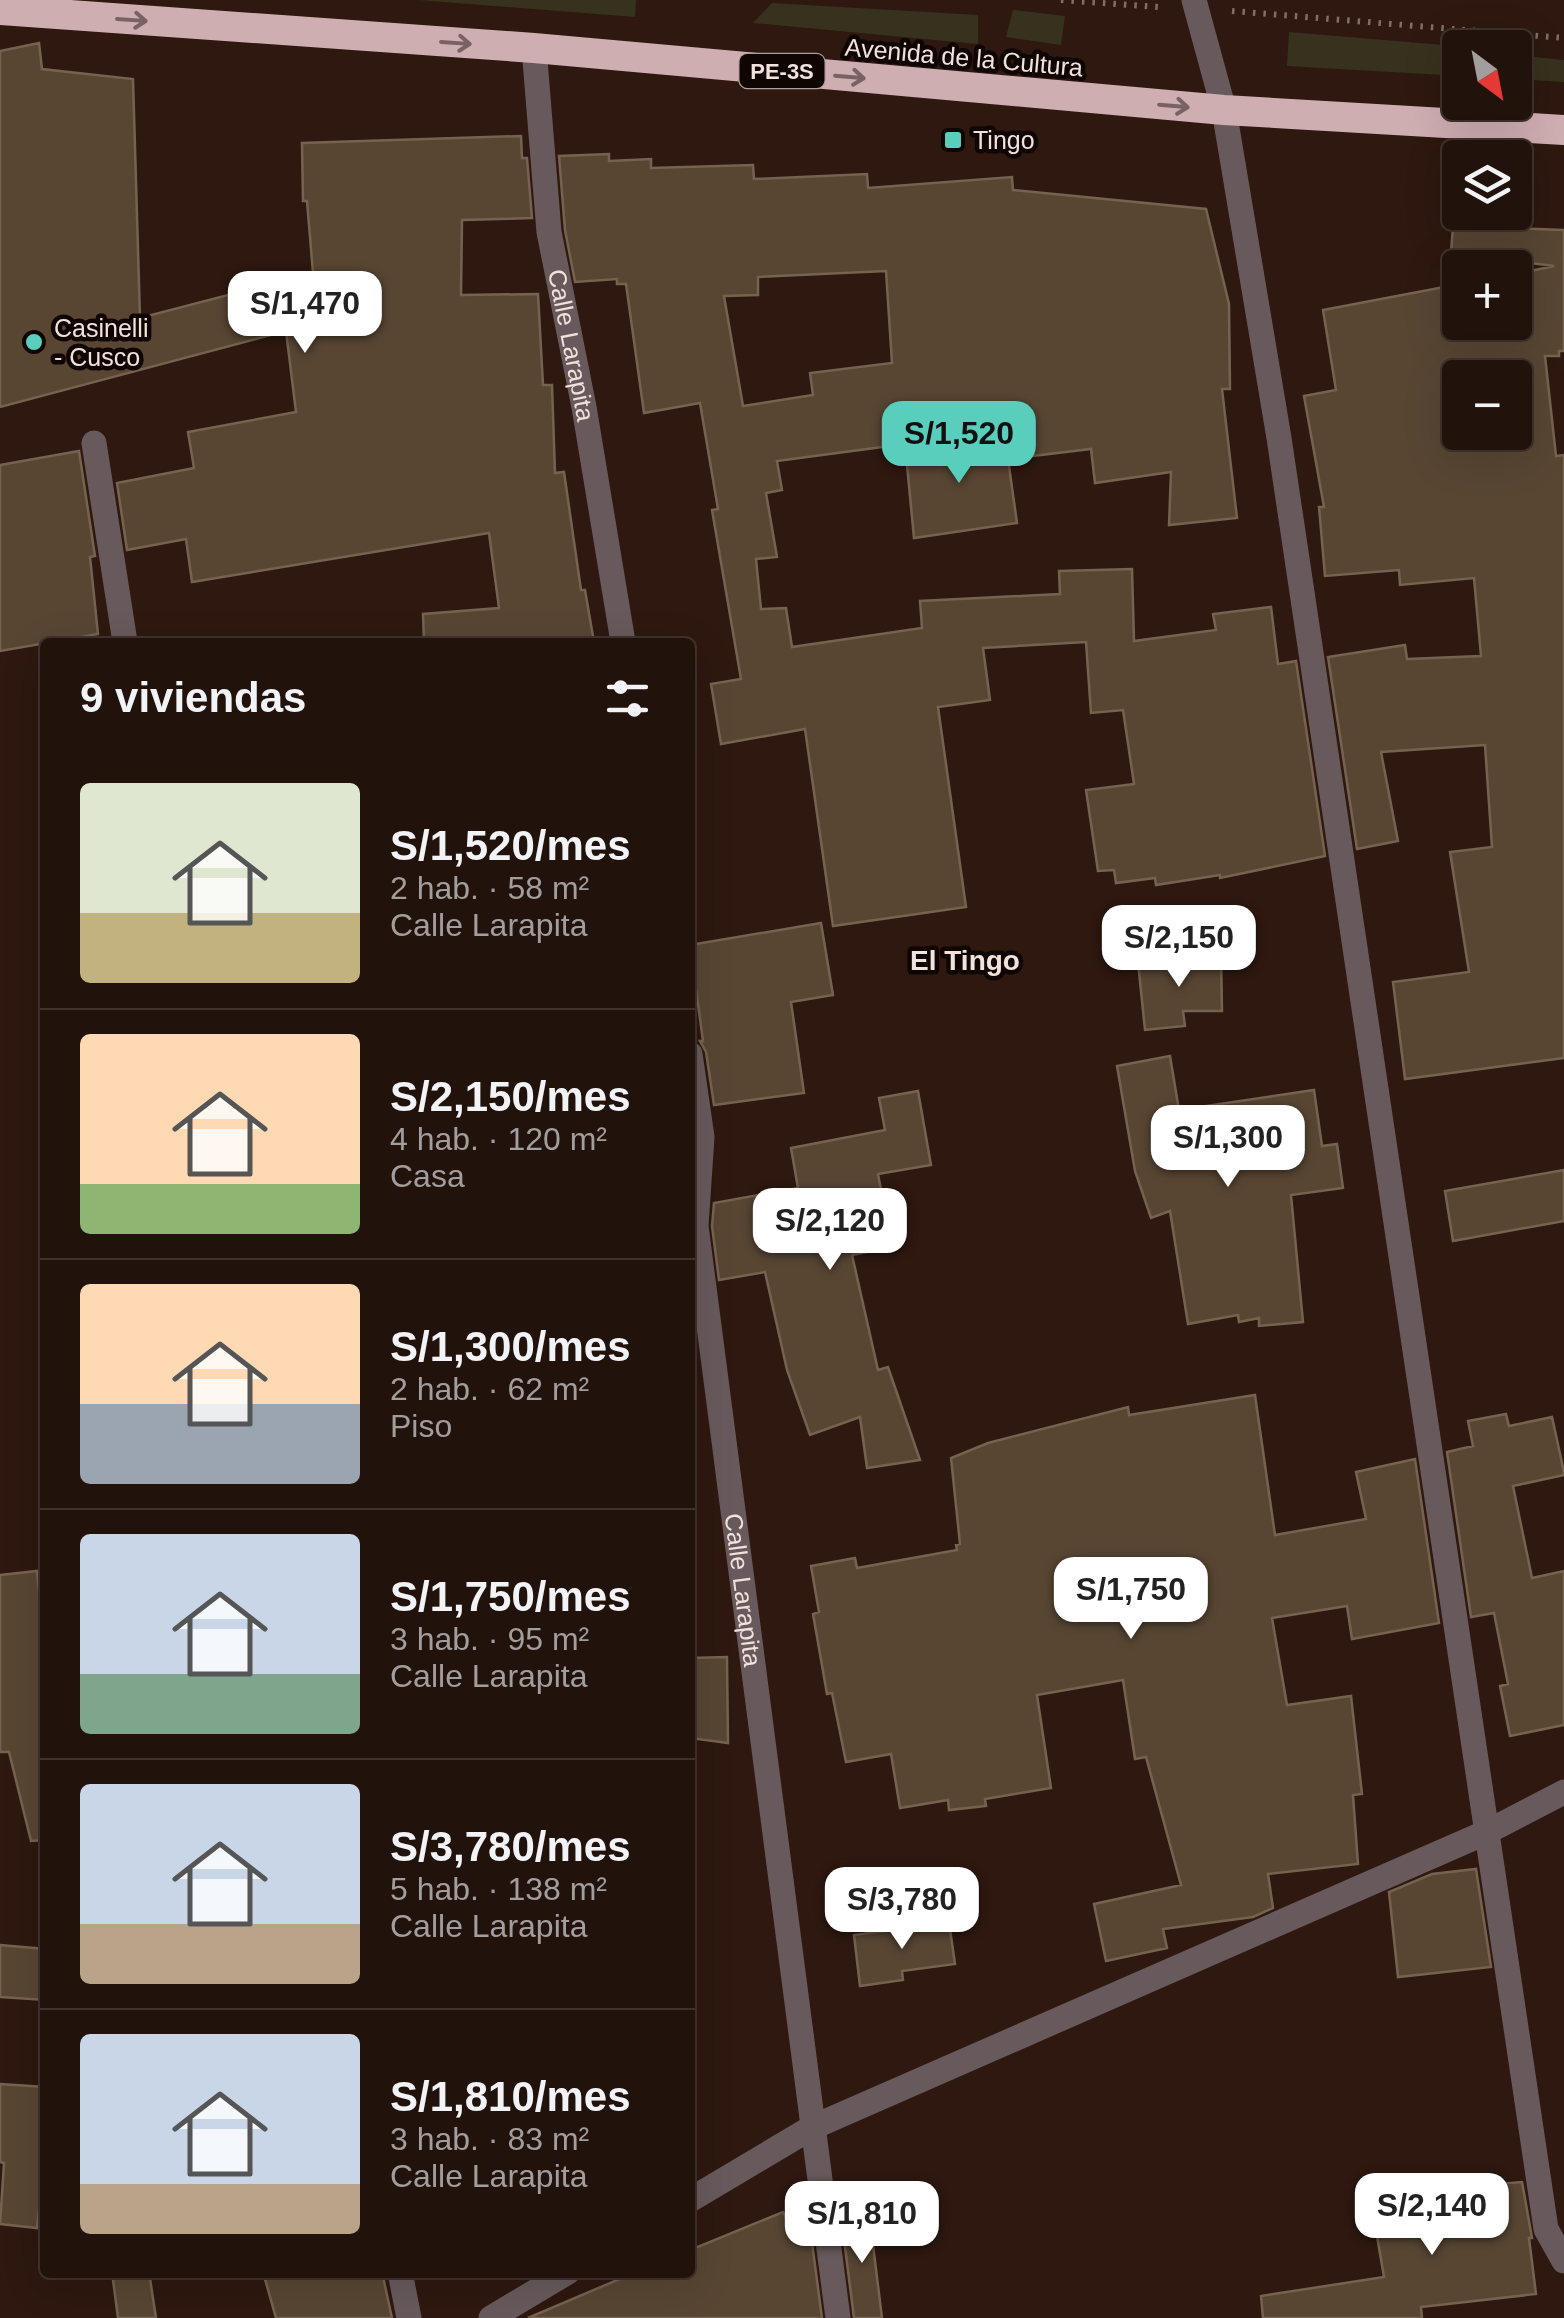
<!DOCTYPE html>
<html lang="es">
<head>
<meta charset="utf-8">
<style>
	:root { --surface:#22120c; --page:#2e201a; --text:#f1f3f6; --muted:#a29e9d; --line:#3f322d; --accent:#5acebd }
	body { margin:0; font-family:Arial,sans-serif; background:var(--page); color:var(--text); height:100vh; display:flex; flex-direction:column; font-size:38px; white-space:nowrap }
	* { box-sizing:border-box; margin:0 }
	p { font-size:32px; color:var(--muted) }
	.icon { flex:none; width:55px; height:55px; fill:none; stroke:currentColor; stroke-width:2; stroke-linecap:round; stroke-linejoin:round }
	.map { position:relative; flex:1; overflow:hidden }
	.drawer { position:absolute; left:40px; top:638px; width:655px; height:1640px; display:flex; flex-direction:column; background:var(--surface); border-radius:10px; box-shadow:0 10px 40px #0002,0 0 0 2px var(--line) }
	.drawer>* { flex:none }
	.needle { width:65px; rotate:148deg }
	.tools { position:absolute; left:1442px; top:30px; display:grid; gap:20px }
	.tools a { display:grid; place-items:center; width:90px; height:90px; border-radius:10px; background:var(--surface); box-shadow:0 10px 40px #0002,0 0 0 2px var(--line); font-size:50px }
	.price { position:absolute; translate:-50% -85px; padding:0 22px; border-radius:20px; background:#fff; color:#222; font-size:32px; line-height:65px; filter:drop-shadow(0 2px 5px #0008) }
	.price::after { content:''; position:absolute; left:50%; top:60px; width:30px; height:22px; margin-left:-15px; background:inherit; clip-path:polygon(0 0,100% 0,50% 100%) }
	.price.active { background:var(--accent); color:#111 }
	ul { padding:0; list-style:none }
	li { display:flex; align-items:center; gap:30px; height:250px; padding:0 40px }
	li+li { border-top:2px solid var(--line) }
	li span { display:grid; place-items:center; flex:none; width:280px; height:200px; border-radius:10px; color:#555 }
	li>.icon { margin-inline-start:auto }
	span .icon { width:120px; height:120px; fill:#fffc; stroke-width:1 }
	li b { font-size:42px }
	h2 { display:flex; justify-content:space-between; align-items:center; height:120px; padding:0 40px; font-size:42px }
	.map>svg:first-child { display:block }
	.green { fill:#37321d }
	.building { fill:#584633; stroke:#76634f; stroke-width:2.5; fill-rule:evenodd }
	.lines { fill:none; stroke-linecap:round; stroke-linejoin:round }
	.path { stroke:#816e67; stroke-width:6; stroke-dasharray:2.5 8; stroke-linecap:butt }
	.street { stroke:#685a5c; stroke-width:25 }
	.highway { stroke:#cfaeb2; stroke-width:30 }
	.oneway { stroke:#796264 }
	.poi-dot { fill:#5acebd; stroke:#0f0604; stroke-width:4 }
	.labels { text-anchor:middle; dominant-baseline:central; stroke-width:9; stroke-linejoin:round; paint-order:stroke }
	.shield { fill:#0f0604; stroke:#aea09b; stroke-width:2.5 }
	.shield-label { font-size:22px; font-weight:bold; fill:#f2e2dc }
	.street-label { font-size:25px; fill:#f2e2dc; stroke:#0f0604 }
	.poi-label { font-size:25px; fill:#f2e2dc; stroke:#0f0604; text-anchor:start }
	.neighbourhood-label { font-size:28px; font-weight:bold; fill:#f2e2dc; stroke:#0f0604 }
</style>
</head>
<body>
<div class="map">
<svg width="1564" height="2318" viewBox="0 0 1564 2318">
	<rect width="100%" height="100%" fill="#2e1810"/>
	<path class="green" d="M 418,0 L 636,0 L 635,17 Z
		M 772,3 L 978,15 L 978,44 L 753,23 Z
		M 1013,10 L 1065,16 L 1061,45 L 1006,37 Z
		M 1289,32 L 1467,47 L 1468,47 L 1460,48 L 1460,76 L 1287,66 Z
		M 1515,55 L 1564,60 L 1564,82 L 1515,79 Z"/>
	<path class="building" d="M 39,43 L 42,69 L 133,79 L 140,318 L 313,273 L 307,201 L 303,201 L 302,143 L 521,136 L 522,158 L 527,158 L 532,218 L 462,220 L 461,295 L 538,294 L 543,385 L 552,385 L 555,473 L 564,472 L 581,590 L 585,590 L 594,642 L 424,642 L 423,614 L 499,608 L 489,533 L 192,582 L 186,539 L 127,550 L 117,483 L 194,468 L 188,432 L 296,412 L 286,331 L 0,407 L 0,51 Z
		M 609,154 L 609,161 L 651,159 L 651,168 L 753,165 L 754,179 L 867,174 L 868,188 L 1012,177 L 1013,190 L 1206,209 L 1229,304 L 1230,389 L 1222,389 L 1237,518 L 1169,525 L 1171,472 L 1095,483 L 1091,449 L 1008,459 L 1017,523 L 914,538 L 905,444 L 777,461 L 782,490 L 766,493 L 777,557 L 756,559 L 761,609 L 786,608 L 792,647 L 922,628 L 920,601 L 1060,594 L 1059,571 L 1132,569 L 1134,641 L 1216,630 L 1213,614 L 1271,607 L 1278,664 L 1296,661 L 1325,856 L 1220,878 L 1220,875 L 1156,885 L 1155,878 L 1116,883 L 1114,870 L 1098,871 L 1086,790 L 1134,784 L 1123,710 L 1091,713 L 1086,642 L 983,648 L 990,700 L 938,707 L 966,907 L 833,926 L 805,729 L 721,744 L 711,684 L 741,679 L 712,510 L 718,509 L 700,403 L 644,413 L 626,284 L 617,284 L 617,279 L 575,282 L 565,230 L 559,156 ZM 886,271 L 892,363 L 810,373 L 813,395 L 743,406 L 724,296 L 758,295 L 758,277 Z
		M 1453,226 L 1564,230 L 1564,351 L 1559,351 L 1559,356 L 1545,356 L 1556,456 L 1564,455 L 1564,1058 L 1405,1079 L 1393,982 L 1469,972 L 1450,852 L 1492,847 L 1485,745 L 1381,752 L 1398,841 L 1357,849 L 1328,657 L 1405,645 L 1407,659 L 1481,656 L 1474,578 L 1400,585 L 1399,570 L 1325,576 L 1319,507 L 1324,507 L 1304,396 L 1336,390 L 1323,310 L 1460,284 L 1460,322 L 1515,322 L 1515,274 L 1554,266 L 1451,253 ZM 1460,378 L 1515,378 L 1515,432 L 1460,432 Z
		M 79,451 L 95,556 L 90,557 L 98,634 L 0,651 L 0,465 Z
		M 821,923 L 833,995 L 791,1002 L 804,1093 L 714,1105 L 706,1052 L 700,1041 L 703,1041 L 690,945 Z
		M 1221,956 L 1222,1011 L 1183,1011 L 1185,1026 L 1145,1030 L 1138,962 Z
		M 1170,1056 L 1179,1110 L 1314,1090 L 1322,1146 L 1337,1144 L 1343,1188 L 1291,1195 L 1303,1322 L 1259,1326 L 1259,1318 L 1239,1322 L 1238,1315 L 1188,1324 L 1170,1211 L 1151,1218 L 1135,1171 L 1117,1066 Z
		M 918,1091 L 931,1165 L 878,1174 L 892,1247 L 852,1255 L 878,1370 L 888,1367 L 920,1460 L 867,1468 L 860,1417 L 810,1435 L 787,1370 L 765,1272 L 719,1280 L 712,1226 L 714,1203 L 798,1188 L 791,1148 L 885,1130 L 879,1098 Z
		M 1564,1170 L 1564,1221 L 1453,1241 L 1445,1191 Z
		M 1255,1395 L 1275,1535 L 1366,1519 L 1356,1472 L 1415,1459 L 1439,1623 L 1352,1639 L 1347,1606 L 1272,1618 L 1287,1705 L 1351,1696 L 1362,1794 L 1353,1795 L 1358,1864 L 1268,1874 L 1273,1908 L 1253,1917 L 1163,1929 L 1167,1948 L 1106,1961 L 1094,1904 L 1181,1885 L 1146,1757 L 1135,1759 L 1123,1680 L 1037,1695 L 1051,1788 L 985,1799 L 986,1806 L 949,1810 L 948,1800 L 900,1808 L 891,1754 L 846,1762 L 832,1693 L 827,1694 L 813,1614 L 819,1612 L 811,1566 L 855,1558 L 857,1568 L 957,1550 L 956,1545 L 960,1544 L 951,1458 L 988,1443 L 1128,1407 L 1129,1415 Z
		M 1506,1414 L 1509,1426 L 1552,1417 L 1564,1472 L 1564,1475 L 1513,1486 L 1532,1578 L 1564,1571 L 1564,1725 L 1510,1736 L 1500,1686 L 1508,1684 L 1494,1613 L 1471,1617 L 1447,1452 L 1473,1446 L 1468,1421 Z
		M 37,1571 L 45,1656 L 45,1840 L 31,1841 L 9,1752 L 0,1752 L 0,1575 Z
		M 727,1657 L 728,1743 L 690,1738 L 690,1658 Z
		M 1476,1869 L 1491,1967 L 1398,1977 L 1389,1892 L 1432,1874 Z
		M 949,1922 L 955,1964 L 902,1971 L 903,1980 L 860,1986 L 854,1935 Z
		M 0,1945 L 45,1949 L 45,2000 L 0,1997 Z
		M 0,2084 L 45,2087 L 45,2155 L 37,2228 L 0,2224 L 4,2163 L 0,2162 Z
		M 1522,2182 L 1532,2238 L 1529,2238 L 1536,2294 L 1421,2307 L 1422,2318 L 1263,2318 L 1261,2296 L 1384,2277 L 1372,2207 L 1435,2195 L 1434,2189 Z
		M 783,2212 L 788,2222 L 809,2220 L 822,2318 L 528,2318 L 636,2272 L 690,2272 L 690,2250 Z
		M 869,2212 L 882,2318 L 854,2318 L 841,2216 Z
		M 112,2272 L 149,2272 L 156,2318 L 118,2318 Z
		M 263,2272 L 382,2272 L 392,2318 L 276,2318 Z"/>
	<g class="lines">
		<path class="path" d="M 1061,0 L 1159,7
			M 1232,11 L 1564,38"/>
		<g class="street">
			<path d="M 1194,0 L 1224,110 L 1279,438 L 1546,2229 L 1564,2261"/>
			<path id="s1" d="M 534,48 L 549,232 L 584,407 L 623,642"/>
			<path d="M 94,443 L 125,642"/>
			<path id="s2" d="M 690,1054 L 702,1137 L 696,1226 L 838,2318"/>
			<path d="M 690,2200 L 811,2128 L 1487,1832 L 1564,1792"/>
			<path d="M 400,2272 L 409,2318"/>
			<path d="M 491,2318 L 568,2272"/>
		</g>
		<path class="highway" d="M 0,10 L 534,48 L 1224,110 L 1564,130"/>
	</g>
	<defs><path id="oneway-shaft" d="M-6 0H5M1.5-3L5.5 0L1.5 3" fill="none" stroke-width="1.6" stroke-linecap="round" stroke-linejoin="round" transform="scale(2.5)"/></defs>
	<g class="oneway">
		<use href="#oneway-shaft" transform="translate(132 20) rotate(4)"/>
		<use href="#oneway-shaft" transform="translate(456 43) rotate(4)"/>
		<use href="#oneway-shaft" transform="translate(850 77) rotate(5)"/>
		<use href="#oneway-shaft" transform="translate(1174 106) rotate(5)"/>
	</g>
	<g class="poi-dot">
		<rect x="943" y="130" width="20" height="20" rx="5"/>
		<circle cx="34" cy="342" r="10"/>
	</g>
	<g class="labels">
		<rect class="shield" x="739.5" y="54" width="85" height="34" rx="8"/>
		<g class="shield-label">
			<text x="782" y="71">PE-3S</text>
		</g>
		<g class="street-label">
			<text transform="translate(964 57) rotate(5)">Avenida de la Cultura</text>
			<text stroke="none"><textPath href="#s1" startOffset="300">Calle Larapita</textPath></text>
			<text stroke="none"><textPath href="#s2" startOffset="540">Calle Larapita</textPath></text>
		</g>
		<g class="poi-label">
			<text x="973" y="140">Tingo</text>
			<text x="54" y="328">Casinelli<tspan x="54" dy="29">- Cusco</tspan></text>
		</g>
		<g class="neighbourhood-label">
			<text x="965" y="960">El Tingo</text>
		</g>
	</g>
</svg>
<div class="tools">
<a><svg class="needle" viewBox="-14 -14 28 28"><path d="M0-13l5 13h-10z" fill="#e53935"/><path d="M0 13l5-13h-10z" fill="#a29e9d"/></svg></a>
<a><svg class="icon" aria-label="layers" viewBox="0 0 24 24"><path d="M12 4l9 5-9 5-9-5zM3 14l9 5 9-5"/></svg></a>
<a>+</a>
<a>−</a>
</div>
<b class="price" style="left:305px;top:356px">S/1,470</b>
<b class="price active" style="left:959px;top:486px">S/1,520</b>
<b class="price" style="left:1179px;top:990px">S/2,150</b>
<b class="price" style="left:1228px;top:1190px">S/1,300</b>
<b class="price" style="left:830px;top:1273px">S/2,120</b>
<b class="price" style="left:1131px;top:1642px">S/1,750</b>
<b class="price" style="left:902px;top:1952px">S/3,780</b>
<b class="price" style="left:1432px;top:2258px">S/2,140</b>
<b class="price" style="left:862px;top:2266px">S/1,810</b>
<section class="drawer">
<h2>9 viviendas<svg class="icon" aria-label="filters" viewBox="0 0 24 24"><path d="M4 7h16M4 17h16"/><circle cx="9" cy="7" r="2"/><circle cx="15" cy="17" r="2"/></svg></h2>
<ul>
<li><span style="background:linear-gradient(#dfe7d0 65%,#c2b280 0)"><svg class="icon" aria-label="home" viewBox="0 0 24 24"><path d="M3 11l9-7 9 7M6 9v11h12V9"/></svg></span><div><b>S/1,520/mes</b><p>2 hab. · 58 m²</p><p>Calle Larapita</p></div></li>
<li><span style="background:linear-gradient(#ffd9b3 75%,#8fb573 0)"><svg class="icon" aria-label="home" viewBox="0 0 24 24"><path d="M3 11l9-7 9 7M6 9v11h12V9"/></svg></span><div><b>S/2,150/mes</b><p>4 hab. · 120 m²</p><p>Casa</p></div></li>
<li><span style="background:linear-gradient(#ffd9b3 60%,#9aa5b1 0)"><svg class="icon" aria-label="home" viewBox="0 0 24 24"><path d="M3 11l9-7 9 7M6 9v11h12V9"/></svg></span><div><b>S/1,300/mes</b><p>2 hab. · 62 m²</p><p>Piso</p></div></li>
<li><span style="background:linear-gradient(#c9d6e8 70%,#7fa58c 0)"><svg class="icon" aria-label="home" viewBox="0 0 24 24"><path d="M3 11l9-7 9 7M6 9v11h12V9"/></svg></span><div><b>S/1,750/mes</b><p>3 hab. · 95 m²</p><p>Calle Larapita</p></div></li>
<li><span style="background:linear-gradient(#c9d6e8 70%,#b9a48a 0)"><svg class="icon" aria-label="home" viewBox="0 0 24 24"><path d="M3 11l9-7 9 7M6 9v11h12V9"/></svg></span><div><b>S/3,780/mes</b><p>5 hab. · 138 m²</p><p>Calle Larapita</p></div></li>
<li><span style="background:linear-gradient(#c9d6e8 75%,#b9a48a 0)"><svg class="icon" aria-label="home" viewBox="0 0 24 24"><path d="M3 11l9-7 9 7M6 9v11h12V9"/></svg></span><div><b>S/1,810/mes</b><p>3 hab. · 83 m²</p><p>Calle Larapita</p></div></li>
</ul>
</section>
</div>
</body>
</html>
